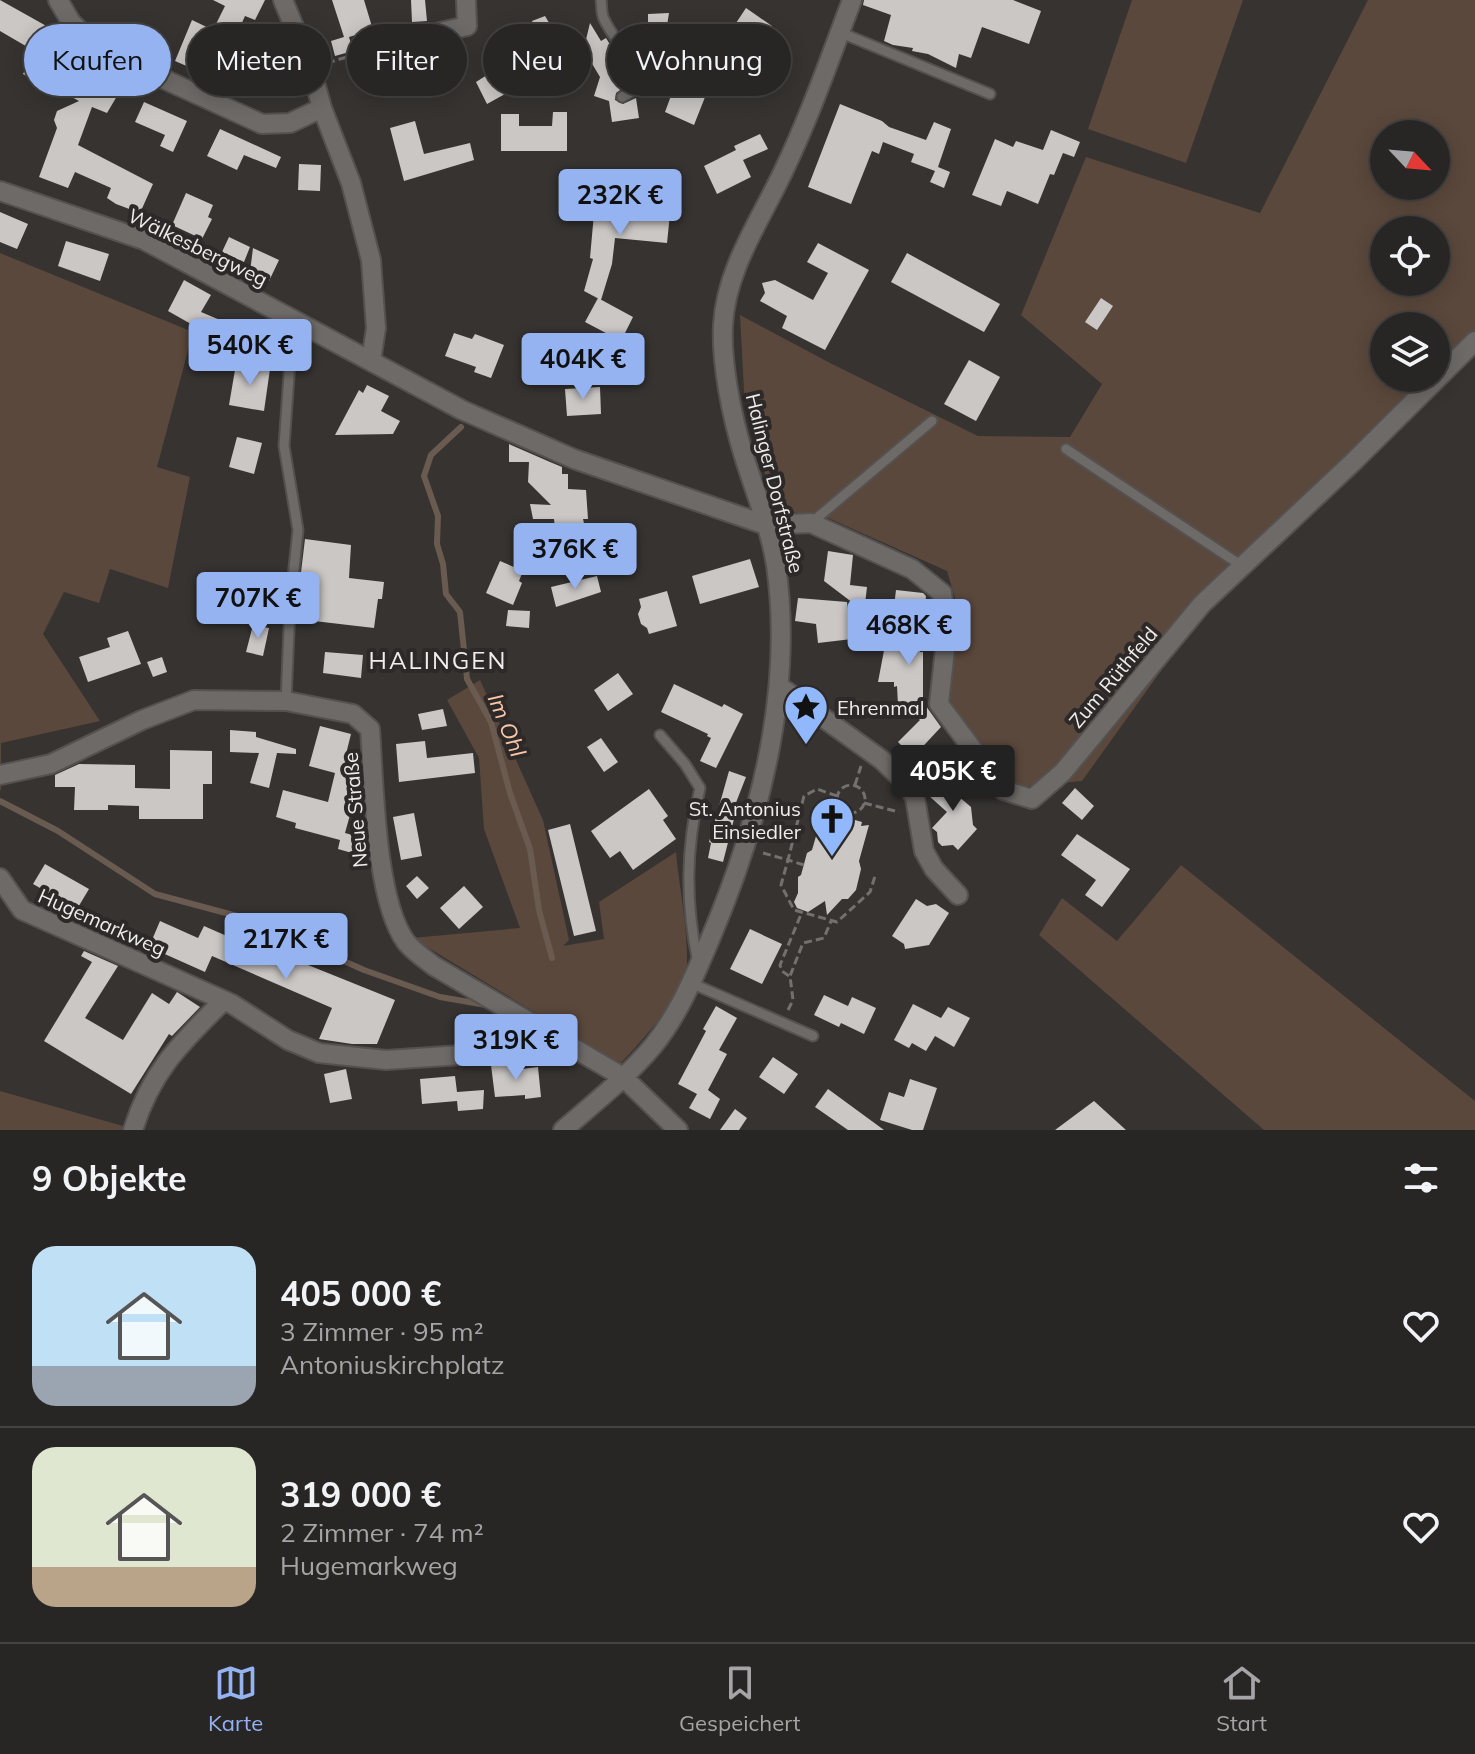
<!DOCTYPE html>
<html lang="de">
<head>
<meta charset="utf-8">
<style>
	:root { --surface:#282625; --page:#343232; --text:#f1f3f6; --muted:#a5a5a7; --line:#444342; --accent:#95b2f1 }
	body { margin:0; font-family:Mulish,sans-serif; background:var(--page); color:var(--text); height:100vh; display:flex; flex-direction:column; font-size:30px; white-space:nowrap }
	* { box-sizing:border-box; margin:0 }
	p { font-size:26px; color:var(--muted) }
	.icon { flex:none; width:44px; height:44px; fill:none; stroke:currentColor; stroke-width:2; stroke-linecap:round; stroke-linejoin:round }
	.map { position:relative; height:1130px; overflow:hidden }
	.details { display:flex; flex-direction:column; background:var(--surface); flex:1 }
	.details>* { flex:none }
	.guide { position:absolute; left:24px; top:24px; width:800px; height:72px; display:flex; gap:16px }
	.needle { width:52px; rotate:116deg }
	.controls { position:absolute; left:1370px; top:120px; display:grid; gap:16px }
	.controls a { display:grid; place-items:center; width:80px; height:80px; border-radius:50%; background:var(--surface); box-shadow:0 4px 20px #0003,0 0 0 2px var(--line); font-size:40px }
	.price { position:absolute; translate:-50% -68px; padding:0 18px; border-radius:8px; background:var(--accent); color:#111; font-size:26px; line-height:52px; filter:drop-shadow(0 2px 4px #0008) }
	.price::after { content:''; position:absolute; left:50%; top:48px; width:24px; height:18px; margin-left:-12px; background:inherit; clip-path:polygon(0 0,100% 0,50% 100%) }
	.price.current { background:#222; color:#fff }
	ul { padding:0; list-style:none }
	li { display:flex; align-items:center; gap:24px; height:200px; padding:0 32px }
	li+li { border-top:2px solid var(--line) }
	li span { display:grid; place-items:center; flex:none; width:224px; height:160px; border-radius:24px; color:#555 }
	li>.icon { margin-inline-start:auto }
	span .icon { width:96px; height:96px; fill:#fffc; stroke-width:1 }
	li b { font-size:34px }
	h2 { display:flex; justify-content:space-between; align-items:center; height:96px; padding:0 32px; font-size:34px }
	.pill { padding:0 28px; border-radius:36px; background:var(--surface); box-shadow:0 4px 20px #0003,0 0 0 2px var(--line); font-size:28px; line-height:72px }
	.pill.current { background:var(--accent); color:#111 }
	.menu { display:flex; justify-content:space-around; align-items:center; height:112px; border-top:2px solid var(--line); background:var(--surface); font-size:22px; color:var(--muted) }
	.menu a { display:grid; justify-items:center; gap:4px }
	.menu .current { color:var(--accent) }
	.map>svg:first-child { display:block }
	.green { fill:#5b483c; fill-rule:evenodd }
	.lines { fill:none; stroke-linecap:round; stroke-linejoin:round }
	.stream { stroke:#6a5b51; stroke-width:6 }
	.building { fill:#cac7c5 }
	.service-casing { stroke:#545250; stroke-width:13 }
	.minor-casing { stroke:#545250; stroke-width:22 }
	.path { stroke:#73706f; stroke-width:3; stroke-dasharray:8 4; stroke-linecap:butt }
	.service { stroke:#6d6a68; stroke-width:9 }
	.minor { stroke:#6d6a68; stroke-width:18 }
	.labels { text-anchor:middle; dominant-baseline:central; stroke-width:8; stroke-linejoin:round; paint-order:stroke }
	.street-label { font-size:20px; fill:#efedec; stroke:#2c2928 }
	.poi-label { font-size:20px; fill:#efedec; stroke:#2c2928; text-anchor:start }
	.water-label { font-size:22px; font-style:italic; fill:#f9c6a9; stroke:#2c2928 }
	.quarter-label { font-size:24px; letter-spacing:2px; fill:#efedec; stroke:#2c2928 }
</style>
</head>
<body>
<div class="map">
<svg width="1475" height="1130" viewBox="0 0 1475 1130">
	<rect width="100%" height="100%" fill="#363331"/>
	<path class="green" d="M 1132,0 L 1243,0 L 1186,163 L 1088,129 Z
		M 1368,0 L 1475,0 L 1475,344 L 1244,555 L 1082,781 L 1017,787 L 946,699 L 959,612 L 947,571 L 828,518 L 774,509 L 744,391 L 740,315 L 830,363 L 978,436 L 1070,437 L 1102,384 L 1021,315 L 1086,157 L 1260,213 ZM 1384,134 L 1436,134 L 1436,186 L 1384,186 ZM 1384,230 L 1436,230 L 1436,282 L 1384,282 ZM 1384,326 L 1436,326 L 1436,378 L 1384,378 Z
		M 0,253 L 193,332 L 157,467 L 190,477 L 168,588 L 110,569 L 99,603 L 64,592 L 43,634 L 100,721 L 1,743 L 1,790 L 0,790 Z
		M 480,680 L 543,820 L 569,940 L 563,946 L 604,939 L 599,902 L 676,852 C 679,886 688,929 687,963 C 686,993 641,1042 620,1064 L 412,938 L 520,928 L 484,829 L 479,758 L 447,700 Z
		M 1181,865 L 1475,1101 L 1475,1130 L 1264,1130 L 1039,935 L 1062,898 L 1117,941 Z
		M 0,1091 L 123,1126 L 122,1130 L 0,1130 Z"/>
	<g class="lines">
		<path class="stream" d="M 461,427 L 431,455 L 424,476 L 438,516 L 437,544 L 443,564 L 446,594 L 460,612 L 467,679 L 491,722 L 510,793 L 530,849 L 539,910 L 552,958
			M 0,801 L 58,831 L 155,894 L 252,920 L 364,970 L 440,997 L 486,1005"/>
	</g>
	<path class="building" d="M 0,0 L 50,28 L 36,52 L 0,31 Z
		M 213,0 L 265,0 L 255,20 L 245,16 L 227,56 L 208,48 L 198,71 L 175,61 L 192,20 L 213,30 L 225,6 Z
		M 332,0 L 364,0 L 373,30 L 349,37 L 353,51 L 335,56 L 331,41 L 344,37 Z
		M 411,0 L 425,0 L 427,21 L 412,22 Z
		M 864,0 L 1013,0 L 1041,11 L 1029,44 L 982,27 L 971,58 L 959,54 L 956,68 L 928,54 L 912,51 L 913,48 L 893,45 L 884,41 L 891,15 L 863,5 Z
		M 746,8 L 772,26 L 746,63 L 737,56 L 724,71 L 707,55 L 719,41 L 722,44 Z
		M 669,13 L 666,32 L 648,32 L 648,14 Z
		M 545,16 L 557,36 L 540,44 L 532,21 Z
		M 590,23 L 601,41 L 606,38 L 622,64 L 619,67 L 628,82 L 627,85 L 616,93 L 615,100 L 623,104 L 636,98 L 639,118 L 612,122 L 609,101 L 594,96 L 600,77 L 588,57 L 582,56 Z
		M 533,35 L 541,52 L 516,65 L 507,47 Z
		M 239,52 L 272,66 L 261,91 L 227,77 Z
		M 33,55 L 69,75 L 76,66 L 83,69 L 91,65 L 94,73 L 123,86 L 107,113 L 92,107 L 78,145 L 153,184 L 140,213 L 116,204 L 107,198 L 111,188 L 75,172 L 68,188 L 39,177 L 57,128 L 54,120 L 57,111 L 79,101 L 39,79 L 37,82 L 23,74 Z
		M 501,66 L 514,89 L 487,104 L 476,82 Z
		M 690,75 L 711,82 L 694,125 L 665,112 L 672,93 L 682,97 Z
		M 144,102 L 187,121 L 173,152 L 160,146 L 165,135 L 135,122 Z
		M 840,104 L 882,121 L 889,127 L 926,140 L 934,122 L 951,129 L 938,167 L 950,172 L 944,188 L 930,182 L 935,171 L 911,162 L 914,154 L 883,142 L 879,154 L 872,151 L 851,204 L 808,187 Z
		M 553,112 L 567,112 L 567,151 L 501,151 L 501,114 L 519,114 L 519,126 L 552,126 Z
		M 415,121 L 424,154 L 470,143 L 474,160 L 404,181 L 390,128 Z
		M 220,129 L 281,157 L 276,168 L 244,155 L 237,170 L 207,156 Z
		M 1051,130 L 1080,142 L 1074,157 L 1063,153 L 1054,175 L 1050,174 L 1038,204 L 1007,191 L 1001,206 L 972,195 L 995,139 L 1013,147 L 1016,141 L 1043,150 Z
		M 760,134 L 768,149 L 743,160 L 751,177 L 717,194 L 704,166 L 736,150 L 734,146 Z
		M 299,164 L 321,165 L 320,191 L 298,190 Z
		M 186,193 L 213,205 L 208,217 L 212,219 L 202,239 L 172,225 Z
		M 595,202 L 640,206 L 670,214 L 667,243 L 615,238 L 612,264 L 601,300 L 584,291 L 593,259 L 590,258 Z
		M 0,212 L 28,224 L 17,249 L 0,242 Z
		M 229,237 L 250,247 L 244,262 L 222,252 Z
		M 66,241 L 109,254 L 100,281 L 58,266 Z
		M 818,243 L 869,270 L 825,350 L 782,328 L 787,316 L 760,301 L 765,293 L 762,283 L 775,280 L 813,300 L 828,273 L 807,262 Z
		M 253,248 L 279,260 L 269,281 L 250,272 Z
		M 907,253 L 1000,304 L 984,332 L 891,282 Z
		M 184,280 L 211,295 L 201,312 L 220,320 L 213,338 L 197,331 L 198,328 L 168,311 Z
		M 598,298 L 633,317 L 621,341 L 585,322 Z
		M 1101,298 L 1113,306 L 1097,330 L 1085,322 Z
		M 454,333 L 472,339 L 475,334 L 504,345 L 491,378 L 474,372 L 476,367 L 445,356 Z
		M 969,360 L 1000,377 L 976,421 L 944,404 Z
		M 236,364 L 270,369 L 264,411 L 229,405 Z
		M 367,385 L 389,396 L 381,411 L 400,421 L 393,434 L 335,435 L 359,390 L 363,393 Z
		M 600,387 L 601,414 L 567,416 L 565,389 Z
		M 237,437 L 262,443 L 254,474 L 229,467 Z
		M 509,444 L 511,445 L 550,462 L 509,462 Z
		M 529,462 L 550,462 L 562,467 L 562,474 L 568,474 L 568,489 L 586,490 L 588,519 L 583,519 L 589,544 L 557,547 L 554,519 L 533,519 L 530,504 L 551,505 L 528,482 Z
		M 305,539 L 351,545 L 349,578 L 384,582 L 382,599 L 378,599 L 374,628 L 314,621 L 318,592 L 299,589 Z
		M 828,551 L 853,555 L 850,585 L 867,587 L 865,604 L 853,603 L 824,581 Z
		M 750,559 L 759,587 L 700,604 L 692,576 Z
		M 500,561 L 523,571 L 519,581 L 522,583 L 513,605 L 486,593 Z
		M 597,576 L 601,592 L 556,607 L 551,587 Z
		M 896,590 L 923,593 L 926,596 L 920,652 L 923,652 L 923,702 L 941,727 L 913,757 L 898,742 L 920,720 L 904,704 L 898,705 L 897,686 L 894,687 L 894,682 L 878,682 L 886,640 L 890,640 Z
		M 667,591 L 677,626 L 649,634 L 647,628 L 641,624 L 638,614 L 641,607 L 639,599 Z
		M 798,598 L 847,602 L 852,639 L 818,643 L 816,624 L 795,621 Z
		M 508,610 L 530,611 L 529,628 L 506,626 Z
		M 253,625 L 269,628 L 263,656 L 246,652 Z
		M 128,631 L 141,664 L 88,682 L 79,657 L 110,647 L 107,638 Z
		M 325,652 L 363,655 L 361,678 L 323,673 Z
		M 162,657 L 167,672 L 153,677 L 147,662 Z
		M 618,673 L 633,694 L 608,711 L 594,690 Z
		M 674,684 L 722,707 L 724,704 L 743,714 L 716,768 L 700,761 L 711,738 L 707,736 L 708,734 L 661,712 Z
		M 443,709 L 447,726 L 422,730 L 418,714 Z
		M 320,726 L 351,734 L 346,754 L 360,758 L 361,775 L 345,833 L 356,836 L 352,853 L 338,849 L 340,840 L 295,828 L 296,823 L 276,817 L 283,790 L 328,802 L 335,773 L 309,766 Z
		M 230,730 L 256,732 L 256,737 L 296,749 L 296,754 L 277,753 L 269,788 L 250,783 L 259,753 L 230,752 Z
		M 601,738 L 618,762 L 604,772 L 587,747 Z
		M 425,741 L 427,758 L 473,753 L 475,773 L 399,782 L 396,744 Z
		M 170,750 L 212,751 L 212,784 L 203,784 L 203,819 L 139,819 L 139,806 L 108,805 L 108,810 L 74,810 L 75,787 L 55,787 L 55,775 L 79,764 L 135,765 L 135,788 L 170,789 Z
		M 729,771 L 746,777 L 730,818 L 734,819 L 723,862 L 708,858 L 711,843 L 709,842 Z
		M 949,771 L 965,785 L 957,795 L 971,807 L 973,825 L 977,829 L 958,850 L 953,845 L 942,846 L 938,842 L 937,832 L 932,828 L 947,812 L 928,795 Z
		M 1075,788 L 1094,806 L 1082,820 L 1062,803 Z
		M 649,789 L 668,816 L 663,820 L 676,839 L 633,870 L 620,851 L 610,858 L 591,831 Z
		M 834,799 L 837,815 L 862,822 L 861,826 L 869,825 L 859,861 L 861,869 L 856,890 L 848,899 L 842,899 L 827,915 L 825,901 L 808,912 L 797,908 L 794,902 L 798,893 L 798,877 L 801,875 L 807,853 L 812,850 L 823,812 Z
		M 414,813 L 422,856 L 401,860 L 393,817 Z
		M 570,824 L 596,931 L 574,936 L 548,830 Z
		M 1077,834 L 1130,869 L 1102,907 L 1085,895 L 1096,880 L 1061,855 Z
		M 45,864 L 89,889 L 77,909 L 33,884 Z
		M 417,876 L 429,888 L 417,899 L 406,886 Z
		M 464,886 L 483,907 L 459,929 L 440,908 Z
		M 916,899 L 927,906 L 936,904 L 949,913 L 929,945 L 905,949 L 904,944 L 892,936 Z
		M 160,921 L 198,938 L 204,926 L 245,944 L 246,940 L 395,1000 L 377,1044 L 352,1044 L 319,1039 L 332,1008 L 212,956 L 205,972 L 149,947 Z
		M 750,929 L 782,944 L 762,984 L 730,969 Z
		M 84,951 L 118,966 L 85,1018 L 123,1040 L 152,993 L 169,1004 L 177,992 L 200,1007 L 172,1036 L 169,1034 L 131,1094 L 44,1041 L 92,962 L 81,956 Z
		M 824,995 L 848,1006 L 852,997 L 876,1008 L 864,1034 L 841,1023 L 839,1027 L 814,1015 Z
		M 913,1004 L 941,1018 L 948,1007 L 970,1018 L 954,1047 L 935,1036 L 926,1051 L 912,1043 L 909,1048 L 894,1040 Z
		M 716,1006 L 737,1018 L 719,1050 L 727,1054 L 708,1090 L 720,1099 L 710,1119 L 689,1108 L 697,1094 L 678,1084 L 706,1031 L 703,1029 Z
		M 493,1015 L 509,1024 L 505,1040 L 489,1041 L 488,1037 L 477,1035 L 480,1017 L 491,1019 Z
		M 773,1057 L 798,1074 L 784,1094 L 759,1077 Z
		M 513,1064 L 514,1070 L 538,1067 L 541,1097 L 525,1099 L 525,1095 L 495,1097 L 491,1065 Z
		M 346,1069 L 352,1099 L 330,1103 L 324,1074 Z
		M 455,1076 L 457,1092 L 484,1090 L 483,1109 L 458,1111 L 457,1101 L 422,1104 L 420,1079 Z
		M 910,1079 L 937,1088 L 923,1130 L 912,1130 L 880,1120 L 889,1092 L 904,1097 Z
		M 828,1089 L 884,1130 L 848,1130 L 815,1107 Z
		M 1094,1101 L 1126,1130 L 1055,1130 Z
		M 735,1109 L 747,1118 L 739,1130 L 720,1130 Z"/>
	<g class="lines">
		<g class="service-casing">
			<path id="service" d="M 601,0 C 602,6 601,14 604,19 C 613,40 643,67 634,90 L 622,97
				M 839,32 L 990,94
				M 1066,449 L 1242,566
				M 811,523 L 932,421
				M 286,701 L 290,606 L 298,530 L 284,446 L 293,319
				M 660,735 L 685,764 L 700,788 C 686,848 685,901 698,963
				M 691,983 L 813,1036"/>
		</g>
		<g class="minor-casing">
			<path id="minor" d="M 58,0 L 71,22 L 98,49 L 262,124 L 290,123 L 322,108
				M 283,0 L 311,68 L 322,108 L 351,183 L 371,260 L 376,328 L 371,361
				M 393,43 L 467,26 L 466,0
				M 0,191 L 144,240 L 462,410 L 574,459 L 766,525 L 811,523 L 912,569 L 942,593 L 947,631 L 939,704 L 1003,790 L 1032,799 L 1063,772 L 1202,604 L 1353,462 L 1475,341
				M 779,686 L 882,760 L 907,784 L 915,798 L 924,851 L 934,869 L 958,895
				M 0,775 L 51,764 L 142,720 L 194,700 L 286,701 L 353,714 L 370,729 C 374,783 375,900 406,942 C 413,951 425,959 434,966 L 623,1077 L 678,1130
				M 0,878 L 22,910 L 232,1004 L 288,1040 L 319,1053 L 386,1060 L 537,1050 L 567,1044
				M 133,1130 C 151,1071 181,1043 223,1001
				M 563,1130 C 594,1103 627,1077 653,1046 C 679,1014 695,975 711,937 C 760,821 794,692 776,565 C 770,527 754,490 743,453 C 732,417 721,363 723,325 C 726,269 760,221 783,172 C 810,116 830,58 852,0"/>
		</g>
		<path class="path" d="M 327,63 L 377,48
			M837 799a14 14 0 1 1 28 0a14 14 0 1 1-28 0Z
			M 855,785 L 861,766
			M 864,803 L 899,812
			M 763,853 L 788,860 L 804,796 L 817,789 L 837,796
			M 804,865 L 788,860 L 781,885 L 794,910 L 837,922 L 870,892 L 876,873
			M 789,976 L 782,971 L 780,965 L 802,912
			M 788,1010 L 793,1000 L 790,976 L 803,943 L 824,938 L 831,921"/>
		<use href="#service" class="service"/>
		<use href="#minor" class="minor"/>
	</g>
	<defs>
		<g id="sight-pin" transform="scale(2.3)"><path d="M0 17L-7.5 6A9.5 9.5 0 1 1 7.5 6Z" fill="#91b8fd" stroke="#2c2928"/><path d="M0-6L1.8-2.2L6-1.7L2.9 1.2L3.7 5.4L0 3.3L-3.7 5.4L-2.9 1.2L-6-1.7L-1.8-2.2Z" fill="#111"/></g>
		<g id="church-pin" transform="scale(2.3)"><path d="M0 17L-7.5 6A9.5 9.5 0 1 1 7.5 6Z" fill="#91b8fd" stroke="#2c2928"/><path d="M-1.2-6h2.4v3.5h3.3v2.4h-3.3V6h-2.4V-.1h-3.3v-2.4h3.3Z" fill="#111"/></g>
	</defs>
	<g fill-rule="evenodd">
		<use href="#sight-pin" x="806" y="707"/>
		<use href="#church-pin" x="832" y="819"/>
	</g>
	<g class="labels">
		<g class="street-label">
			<text transform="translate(198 247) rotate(26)">Wälkesbergweg</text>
			<text transform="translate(775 483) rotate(76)">Halinger Dorfstraße</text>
			<text transform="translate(1113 677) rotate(-50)">Zum Rüthfeld</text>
			<text transform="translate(355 810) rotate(-95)">Neue Straße</text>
			<text transform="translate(102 922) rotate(24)">Hugemarkweg</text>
		</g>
		<g class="poi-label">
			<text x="837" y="707">Ehrenmal</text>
			<text x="801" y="808" text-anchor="end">St. Antonius<tspan x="801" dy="23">Einsiedler</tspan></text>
		</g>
		<g class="water-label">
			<text transform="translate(507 725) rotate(68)">Im Ohl</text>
		</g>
		<g class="quarter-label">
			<text x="438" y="660">HALINGEN</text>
		</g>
	</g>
</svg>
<div class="controls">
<a><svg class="needle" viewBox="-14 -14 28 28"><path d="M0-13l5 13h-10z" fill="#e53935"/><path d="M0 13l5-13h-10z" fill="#a5a5a7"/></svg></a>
<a><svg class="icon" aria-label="locate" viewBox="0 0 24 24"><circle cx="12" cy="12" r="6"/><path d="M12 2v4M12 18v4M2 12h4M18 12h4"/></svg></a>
<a><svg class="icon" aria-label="layers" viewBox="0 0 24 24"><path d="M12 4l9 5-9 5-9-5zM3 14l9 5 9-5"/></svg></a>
</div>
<b class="price" style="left:620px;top:237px">232K €</b>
<b class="price" style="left:250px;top:387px">540K €</b>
<b class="price" style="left:583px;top:401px">404K €</b>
<b class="price" style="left:575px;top:591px">376K €</b>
<b class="price" style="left:258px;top:640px">707K €</b>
<b class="price" style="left:909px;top:667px">468K €</b>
<b class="price current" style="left:953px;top:813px">405K €</b>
<b class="price" style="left:286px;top:981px">217K €</b>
<b class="price" style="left:516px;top:1082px">319K €</b>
<div class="guide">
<a class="pill current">Kaufen</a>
<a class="pill">Mieten</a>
<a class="pill">Filter</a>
<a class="pill">Neu</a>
<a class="pill">Wohnung</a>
</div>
</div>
<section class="details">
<h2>9 Objekte<svg class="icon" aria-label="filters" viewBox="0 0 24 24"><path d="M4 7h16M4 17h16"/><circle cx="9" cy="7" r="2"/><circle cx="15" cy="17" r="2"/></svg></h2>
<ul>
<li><span style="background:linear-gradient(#bfe0f5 75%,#9aa5b1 0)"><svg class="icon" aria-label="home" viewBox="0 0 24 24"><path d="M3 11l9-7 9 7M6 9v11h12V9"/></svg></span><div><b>405 000 €</b><p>3 Zimmer · 95 m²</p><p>Antoniuskirchplatz</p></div><svg class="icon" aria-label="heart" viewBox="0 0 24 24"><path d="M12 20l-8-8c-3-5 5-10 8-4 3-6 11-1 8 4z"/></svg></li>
<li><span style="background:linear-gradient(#dfe7d0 75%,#b9a48a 0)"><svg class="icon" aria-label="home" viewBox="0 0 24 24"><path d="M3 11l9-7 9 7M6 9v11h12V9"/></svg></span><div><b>319 000 €</b><p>2 Zimmer · 74 m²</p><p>Hugemarkweg</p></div><svg class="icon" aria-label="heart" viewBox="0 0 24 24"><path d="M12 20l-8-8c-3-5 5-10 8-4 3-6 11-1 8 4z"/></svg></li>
</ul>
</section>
<nav class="menu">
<a class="current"><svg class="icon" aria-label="map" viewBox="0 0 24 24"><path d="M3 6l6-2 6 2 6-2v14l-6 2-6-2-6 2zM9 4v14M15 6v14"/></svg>Karte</a>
<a><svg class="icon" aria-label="saved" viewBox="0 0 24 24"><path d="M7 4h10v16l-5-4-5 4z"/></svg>Gespeichert</a>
<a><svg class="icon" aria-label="home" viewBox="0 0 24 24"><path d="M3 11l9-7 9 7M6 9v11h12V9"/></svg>Start</a>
</nav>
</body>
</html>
